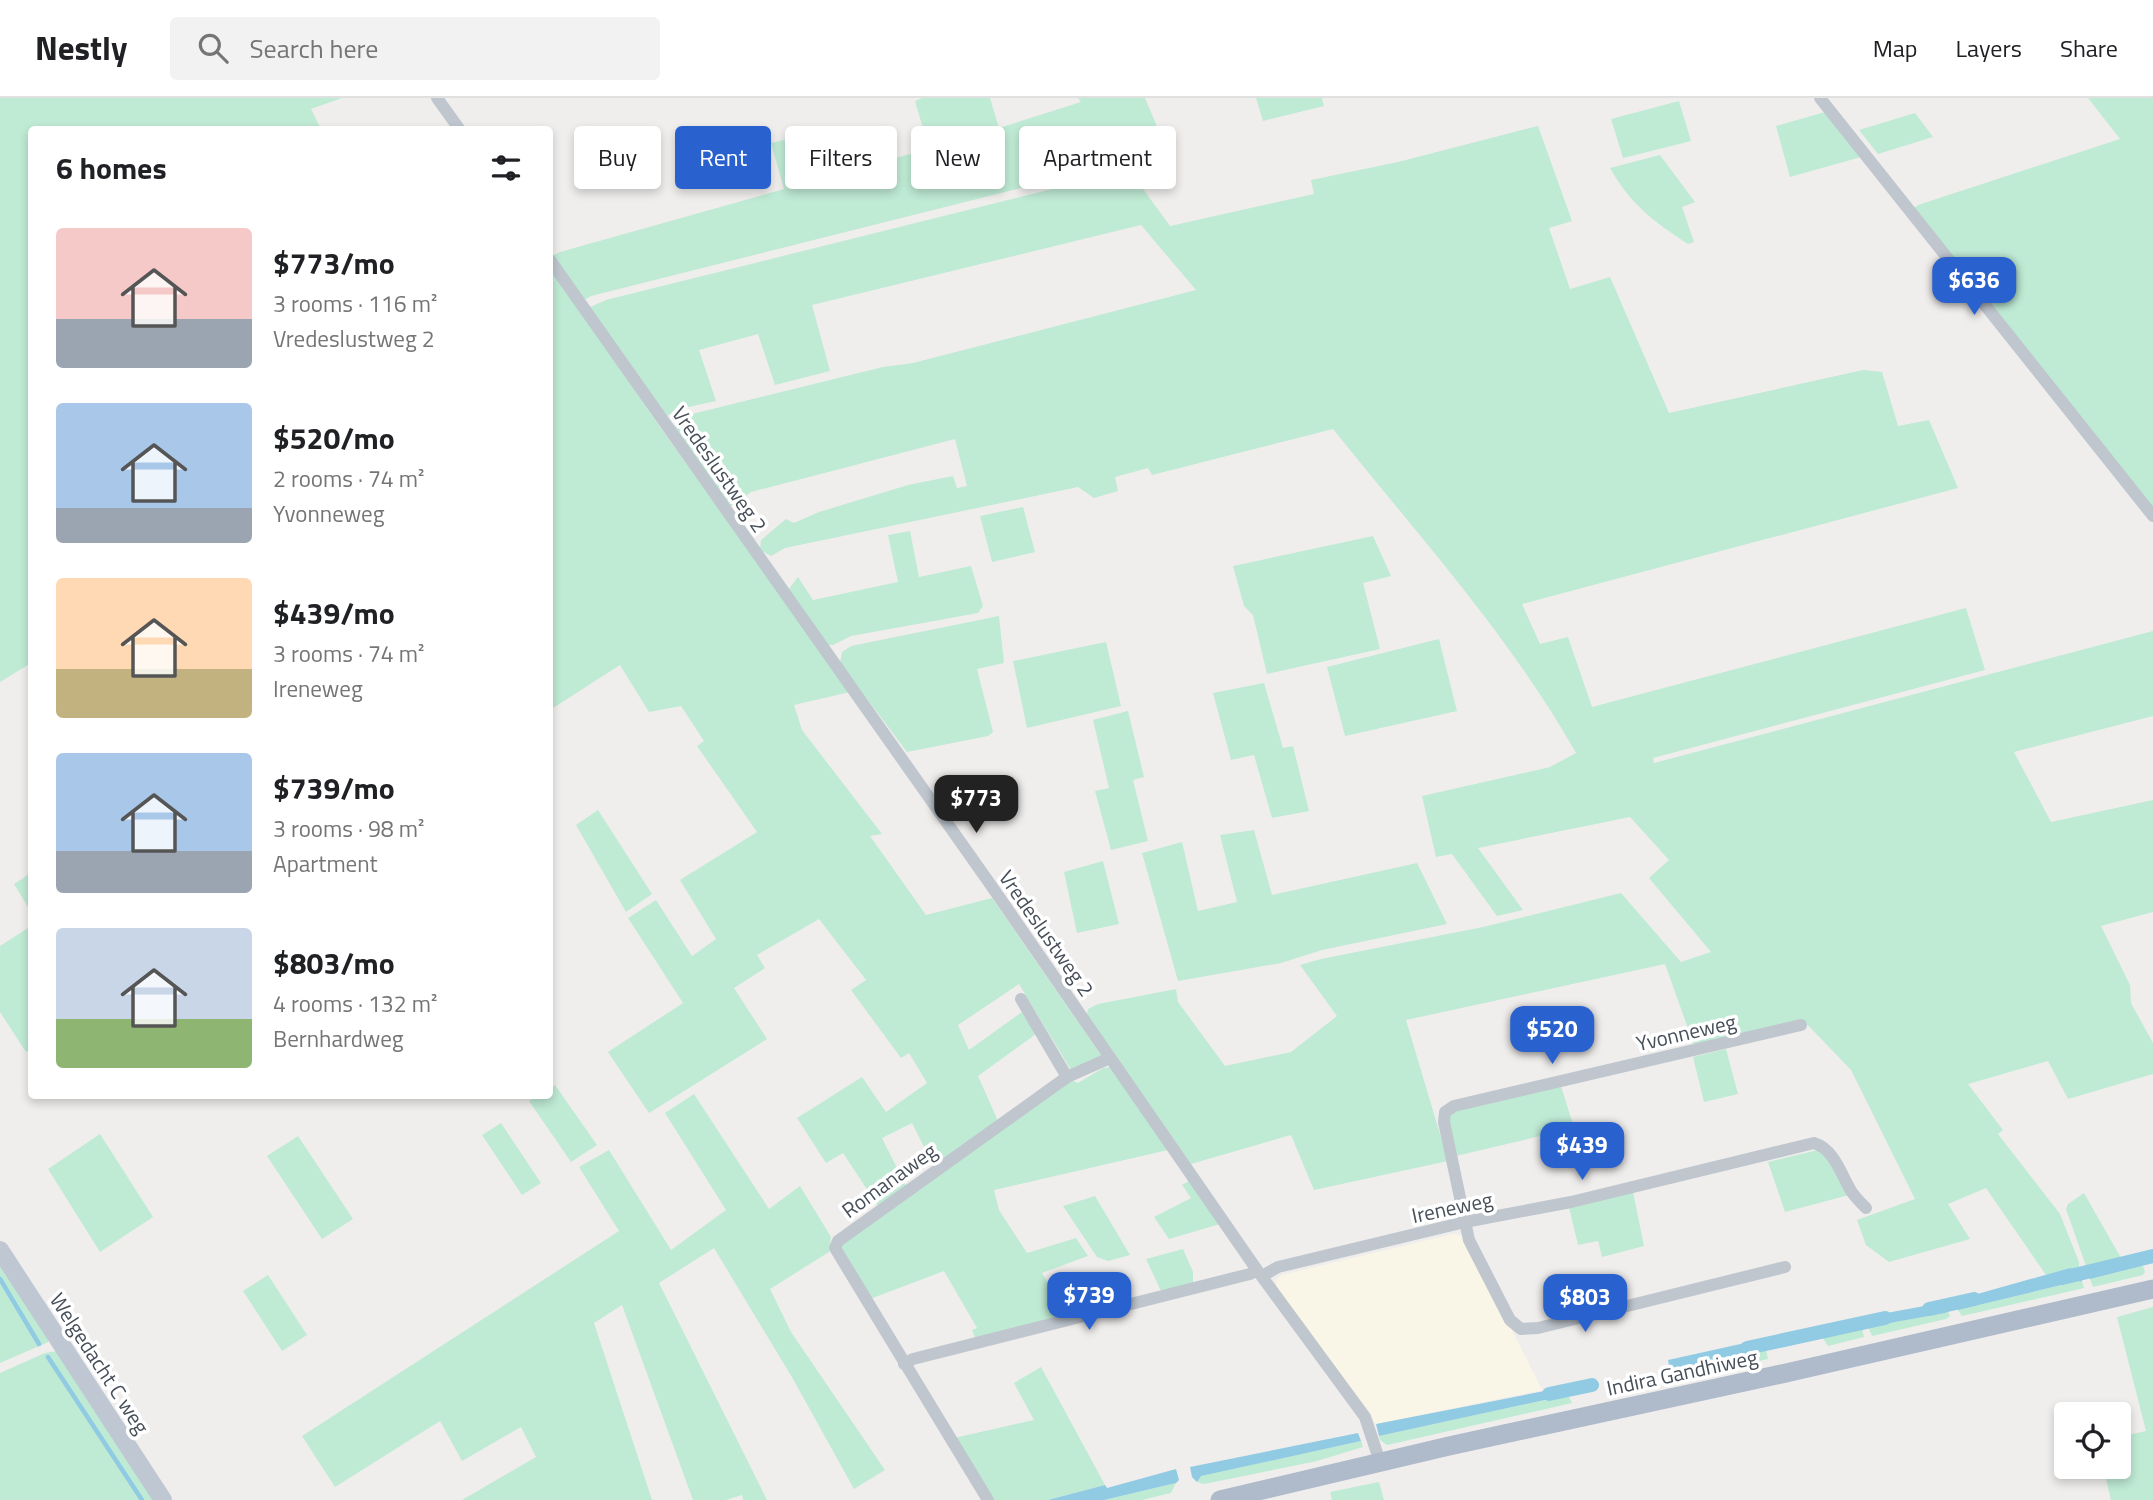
<!DOCTYPE html>
<html lang="en">
<head>
<meta charset="utf-8">
<style>
	:root { --surface:#fff; --page:#f2f2f2; --text:#202124; --muted:#757577; --line:#e0e0e0; --accent:#2962ce }
	body { margin:0; font-family:"Titillium Web",sans-serif; background:var(--page); color:var(--text); height:100vh; display:flex; flex-direction:column; font-size:26px; white-space:nowrap }
	* { box-sizing:border-box; margin:0 }
	p { font-size:23px; color:var(--muted) }
	.icon { flex:none; width:38px; height:38px; fill:none; stroke:currentColor; stroke-width:2; stroke-linecap:round; stroke-linejoin:round }
	.map { position:relative; flex:1; overflow:hidden }
	.side { position:absolute; left:28px; top:28px; width:525px; height:973px; display:flex; flex-direction:column; background:var(--surface); border-radius:7px; box-shadow:0 4px 10px #0003 }
	.side>* { flex:none }
	.banner { position:absolute; left:574px; top:28px; width:665px; height:63px; display:flex; gap:14px }
	.controls { position:absolute; left:2054px; top:1304px; display:grid; gap:14px }
	.controls a { display:grid; place-items:center; width:77px; height:77px; border-radius:7px; background:var(--surface); box-shadow:0 4px 10px #0003; font-size:35px }
	.price { position:absolute; translate:-50% -60px; padding:0 16px; border-radius:14px; background:var(--accent); color:#fff; font-size:23px; line-height:46px; filter:drop-shadow(0 2px 4px #0008) }
	.price::after { content:''; position:absolute; left:50%; top:42px; width:21px; height:16px; margin-left:-10px; background:inherit; clip-path:polygon(0 0,100% 0,50% 100%) }
	.price.on { background:#222; color:#fff }
	ul { padding:0; list-style:none }
	li { display:flex; align-items:center; gap:21px; height:175px; padding:0 28px }
	li span { display:grid; place-items:center; flex:none; width:196px; height:140px; border-radius:7px; color:#555 }
	li>.icon { margin-inline-start:auto }
	span .icon { width:84px; height:84px; fill:#fffc; stroke-width:1 }
	li b { font-size:30px }
	h2 { display:flex; justify-content:space-between; align-items:center; height:84px; padding:0 28px; font-size:30px }
	.tag { padding:0 24px; border-radius:7px; background:var(--surface); box-shadow:0 4px 10px #0003; font-size:24px; line-height:63px }
	.tag.on { background:var(--accent); color:#fff }
	header { display:flex; align-items:center; gap:42px; box-sizing:border-box; height:98px; padding:0 35px; background:var(--surface); border-bottom:2px solid var(--line) }
	header strong { font-size:33px }
	nav { display:flex; gap:38px; margin-inline-start:auto; font-size:24px }
	.search { width:490px; height:63px; background:var(--page); display:flex; align-items:center; gap:18px; box-sizing:border-box; padding:0 24px; border-radius:7px; color:var(--muted); font-size:26px }
	.map>svg:first-child { display:block }
	.commercial { fill:#faf6e7 }
	.green { fill:#bfead4 }
	.water { fill:#90cae3 }
	.lines { fill:none; stroke-linecap:round; stroke-linejoin:round }
	.stream { stroke:#90cae3; stroke-width:4.5 }
	.canal { stroke:#90cae3; stroke-width:14 }
	.street { stroke:#bfc6ce; stroke-width:12 }
	.secondary { stroke:#bfc7d3; stroke-width:18 }
	.primary { stroke:#afbaca; stroke-width:19 }
	.labels { text-anchor:middle; dominant-baseline:central; stroke-width:7; stroke-linejoin:round; paint-order:stroke }
	.street-label { font-size:21px; fill:#474f59; stroke:#fff }
</style>
</head>
<body>
<header>
<strong>Nestly</strong>
<div class="search"><svg class="icon" aria-label="search" viewBox="0 0 24 24"><circle cx="10" cy="10" r="6"/><path d="M15 15l6 6"/></svg>Search here</div>
<nav><a>Map</a><a>Layers</a><a>Share</a></nav>
</header>
<div class="map">
<svg width="2153" height="1402" viewBox="0 0 2153 1402">
	<rect width="100%" height="100%" fill="#f0eeed"/>
	<path class="commercial" d="M 1453,1136 L 1461,1137 L 1467,1143 L 1542,1292 L 1376,1326 L 1367,1310 L 1345,1283 L 1276,1188 L 1276,1182 L 1282,1177 Z"/>
	<path class="green" d="M 0,0 L 342,0 L 311,11 L 321,31 L 32,32 L 31,565 L 0,584 Z
		M 922,0 L 990,0 L 999,30 L 1081,4 L 1078,0 L 1145,0 L 1171,62 L 1130,73 L 1170,128 L 1314,96 L 1311,82 L 1398,64 L 1538,28 L 1572,123 L 1549,130 L 1570,191 L 1610,179 L 1669,315 L 1863,272 L 1882,274 L 1898,328 L 1929,322 L 1958,390 L 1522,506 L 1540,546 L 1568,539 L 1592,609 L 1966,510 L 1985,572 L 1653,660 L 1654,665 L 2153,533 L 2153,618 L 2014,654 L 2051,724 L 2153,702 L 2153,814 L 2101,828 L 2130,887 L 2131,905 L 2153,945 L 2153,976 L 2068,1001 L 2048,963 L 1968,986 L 2003,1032 L 1998,1036 L 2060,1116 L 2079,1164 L 2079,1173 L 2070,1170 L 2046,1177 L 1986,1090 L 1948,1106 L 1970,1141 L 1889,1164 L 1866,1147 L 1857,1122 L 1915,1101 L 1851,972 L 1803,922 L 1694,947 L 1665,866 L 1406,922 L 1448,1063 L 1314,1092 L 1291,1037 L 1191,1066 L 1087,917 L 1088,911 L 1098,906 L 1176,891 L 1178,904 L 1225,968 L 1291,954 L 1337,918 L 1300,867 L 1321,861 L 1483,829 L 1621,795 L 1681,864 L 1711,854 L 1649,780 L 1669,762 L 1630,719 L 1478,750 L 1523,812 L 1497,818 L 1452,756 L 1436,759 L 1422,698 L 1550,669 L 1576,655 C 1510,538 1417,436 1333,331 L 1152,377 L 1148,370 L 1115,379 L 1118,393 L 1094,400 L 1078,389 L 785,450 L 771,458 L 760,452 L 761,442 L 786,421 L 794,425 L 819,414 L 908,387 L 953,378 L 957,390 L 967,388 L 955,341 L 751,394 L 730,409 L 674,328 L 684,318 L 883,269 L 913,265 L 1196,192 L 1141,127 L 812,207 L 830,273 L 775,287 L 758,236 L 699,252 L 716,303 L 679,311 L 667,318 L 588,210 L 606,202 L 1108,77 L 1105,69 L 591,198 L 583,203 L 552,158 L 560,154 L 784,91 L 771,45 L 804,37 L 818,81 L 929,51 L 915,3 Z
		M 1256,0 L 1322,0 L 1324,8 L 1263,23 Z
		M 2088,0 L 2153,0 L 2153,409 L 1914,110 L 1918,107 L 2120,41 Z
		M 1679,3 L 1691,43 L 1623,60 L 1611,21 Z
		M 1825,14 L 1861,59 L 1790,79 L 1776,28 Z
		M 1915,15 L 1933,39 L 1878,56 L 1859,32 Z
		M 1660,57 L 1695,104 L 1682,109 L 1694,144 L 1688,146 C 1653,123 1631,107 1610,70 Z
		M 550,169 L 660,329 L 850,594 L 794,607 L 802,632 L 882,736 L 870,738 L 926,817 L 992,800 L 1103,960 L 1071,972 L 1019,886 L 958,927 L 969,952 L 1022,914 L 1036,936 L 978,978 L 998,1023 L 934,1069 L 912,1025 L 882,1040 L 906,1088 L 878,1108 L 843,1055 L 826,1065 L 797,1020 L 862,979 L 886,1014 L 927,985 L 909,955 L 901,960 L 851,892 L 866,882 L 819,821 L 757,857 L 765,870 L 734,890 L 767,941 L 649,1015 L 608,954 L 683,905 L 628,820 L 656,802 L 692,858 L 716,841 L 680,782 L 757,734 L 697,648 L 704,643 L 681,608 L 649,614 L 620,567 L 550,612 Z
		M 1023,409 L 1035,454 L 992,464 L 980,418 Z
		M 910,433 L 919,479 L 971,468 L 983,508 L 978,515 L 851,538 L 833,547 L 827,547 L 789,491 L 798,479 L 813,502 L 898,484 L 888,437 Z
		M 1373,438 L 1391,478 L 1363,485 L 1380,551 L 1267,576 L 1253,517 L 1244,508 L 1233,468 Z
		M 999,518 L 1004,565 L 977,571 L 993,634 L 988,638 L 907,654 L 840,565 L 842,554 L 851,548 Z
		M 1439,541 L 1457,613 L 1345,638 L 1327,569 Z
		M 1106,544 L 1121,608 L 1027,630 L 1013,563 Z
		M 1264,585 L 1283,650 L 1293,648 L 1309,713 L 1272,720 L 1254,657 L 1231,662 L 1213,595 Z
		M 1128,613 L 1144,679 L 1133,682 L 1148,743 L 1111,752 L 1095,693 L 1109,690 L 1093,622 Z
		M 598,712 L 652,796 L 626,814 L 576,727 Z
		M 1254,732 L 1272,797 L 1417,765 L 1447,826 L 1322,852 L 1281,865 L 1178,883 L 1142,755 L 1182,744 L 1198,813 L 1237,804 L 1220,737 Z
		M 1103,763 L 1119,826 L 1077,835 L 1064,774 Z
		M 31,775 L 31,814 L 14,786 Z
		M 31,828 L 32,950 L 26,954 L 0,914 L 0,848 Z
		M 1726,951 L 1738,996 L 1704,1004 L 1693,959 Z
		M 1111,969 L 1168,1052 L 994,1092 L 999,1112 L 1027,1155 L 1076,1140 L 1088,1158 L 1042,1175 L 1064,1210 L 1063,1217 L 975,1240 L 972,1232 L 977,1230 L 944,1173 L 870,1201 L 842,1152 L 842,1144 L 1068,980 L 1078,985 L 1103,970 Z
		M 555,987 L 597,1047 L 571,1064 L 529,1003 L 538,998 L 550,998 L 550,990 Z
		M 1561,988 L 1574,1030 L 1456,1058 L 1448,1024 L 1451,1014 Z
		M 694,996 L 769,1111 L 800,1088 L 831,1139 L 829,1154 L 770,1191 L 791,1234 L 885,1372 L 854,1391 L 793,1281 L 714,1150 L 659,1185 L 767,1402 L 743,1402 L 742,1397 L 726,1402 L 693,1402 L 622,1207 L 594,1225 L 652,1402 L 462,1402 L 536,1359 L 521,1329 L 462,1363 L 440,1323 L 335,1389 L 302,1338 L 619,1133 L 579,1069 L 609,1052 L 671,1152 L 726,1112 L 665,1015 Z
		M 501,1025 L 541,1085 L 522,1097 L 482,1037 Z
		M 100,1036 L 153,1119 L 100,1154 L 48,1071 Z
		M 298,1038 L 353,1121 L 322,1141 L 267,1058 Z
		M 1822,1051 L 1849,1097 L 1785,1114 L 1768,1064 Z
		M 1189,1083 L 1220,1126 L 1169,1141 L 1154,1119 L 1191,1100 L 1182,1087 Z
		M 1633,1094 L 1644,1148 L 1602,1159 L 1598,1143 L 1578,1147 L 1569,1109 Z
		M 2084,1095 L 2121,1160 L 2086,1168 L 2066,1111 L 2068,1106 Z
		M 1095,1098 L 1130,1157 L 1108,1163 L 1097,1159 L 1063,1108 Z
		M 1183,1151 L 1193,1174 L 1193,1185 L 1161,1193 L 1146,1161 Z
		M 0,1166 L 48,1240 L 48,1244 L 44,1246 L 0,1265 Z
		M 2141,1168 L 2143,1168 L 2145,1174 L 2143,1177 L 2093,1189 L 2090,1181 Z
		M 268,1177 L 307,1237 L 282,1253 L 243,1193 Z
		M 2078,1183 L 2082,1184 L 2084,1190 L 1962,1218 L 1958,1212 Z
		M 2153,1209 L 2153,1402 L 2111,1402 L 2103,1369 L 2119,1368 L 2119,1339 L 2146,1333 L 2117,1219 Z
		M 1948,1213 L 1950,1218 L 1946,1221 L 1872,1238 L 1868,1229 L 1945,1215 Z
		M 1862,1230 L 1864,1239 L 1828,1248 L 1822,1239 Z
		M 1766,1251 L 1768,1261 L 1672,1283 L 1670,1273 Z
		M 57,1253 L 154,1402 L 0,1402 L 0,1275 L 45,1255 Z
		M 1041,1269 L 1105,1387 L 1048,1402 L 992,1402 L 954,1340 L 1034,1322 L 1014,1285 Z
		M 1568,1297 L 1572,1305 L 1387,1347 L 1380,1342 L 1379,1338 Z
		M 1361,1343 L 1363,1349 L 1317,1363 L 1204,1386 L 1197,1384 L 1200,1378 Z
		M 1379,1384 L 1384,1402 L 1332,1402 L 1330,1394 Z
		M 1176,1385 L 1171,1395 L 1142,1402 L 1104,1402 Z"/>
	<path class="water" d="M 2136,1157 L 2141,1168 L 2090,1181 L 2086,1168 Z
		M 2070,1170 L 2079,1173 L 2082,1184 L 2078,1183 L 1958,1212 L 1956,1202 Z
		M 1946,1204 L 1948,1213 L 1945,1215 L 1868,1229 L 1865,1219 Z
		M 1859,1220 L 1862,1230 L 1822,1239 L 1819,1230 Z
		M 1763,1241 L 1766,1251 L 1670,1273 L 1668,1262 Z
		M 1565,1289 L 1568,1297 L 1379,1338 L 1376,1326 Z
		M 1358,1335 L 1361,1343 L 1201,1378 L 1197,1384 L 1192,1379 L 1190,1369 Z
		M 1176,1371 L 1179,1382 L 1176,1385 L 1104,1402 L 1048,1402 L 1105,1387 L 1107,1390 Z"/>
	<g class="lines">
		<path class="stream" d="M 0,1181 L 39,1246
			M 48,1259 L 142,1402"/>
		<path class="canal" d="M 2062,1180 L 2153,1158
			M 1929,1211 L 1974,1201
			M 1747,1250 L 1885,1220
			M 1549,1296 L 1592,1287"/>
		<path class="street" d="M 437,0 L 460,32
			M 1820,0 L 2153,418
			M 550,162 L 988,783 L 1257,1172 L 1365,1319 L 1380,1364
			M 1067,979 L 1110,960
			M 1785,1169 L 1538,1230 L 1521,1231 L 1510,1222 L 1469,1142 L 1444,1024 L 1445,1014 L 1454,1008 L 1801,927
			M 1262,1178 L 1278,1169 L 1465,1124 L 1571,1104 L 1814,1045 C 1834,1051 1841,1076 1851,1093 C 1855,1099 1861,1105 1866,1110
			M 904,1266 L 913,1261 L 1250,1176 L 1257,1172
			M 988,1402 L 835,1150 L 838,1143 L 1067,979 L 1021,901"/>
		<path class="secondary" d="M 0,1152 L 163,1402"/>
		<path class="primary" d="M 1220,1402 L 1449,1348 L 1786,1275 L 2153,1191"/>
	</g>
	<g class="labels">
		<g class="street-label">
			<text transform="translate(720 371) rotate(55)">Vredeslustweg 2</text>
			<text transform="translate(1047 835) rotate(55)">Vredeslustweg 2</text>
			<text transform="translate(1686 934) rotate(-13)">Yvonneweg</text>
			<text transform="translate(889 1082) rotate(-36)">Romanaweg</text>
			<text transform="translate(1452 1109) rotate(-12)">Ireneweg</text>
			<text transform="translate(100 1265) rotate(57)">Welgedacht C weg</text>
			<text transform="translate(1682 1274) rotate(-12)">Indira Gandhiweg</text>
		</g>
	</g>
</svg>
<div class="controls">
<a><svg class="icon" aria-label="locate" viewBox="0 0 24 24"><circle cx="12" cy="12" r="6"/><path d="M12 2v4M12 18v4M2 12h4M18 12h4"/></svg></a>
</div>
<b class="price" style="left:1974px;top:219px">$636</b>
<b class="price on" style="left:976px;top:737px">$773</b>
<b class="price" style="left:1552px;top:968px">$520</b>
<b class="price" style="left:1582px;top:1084px">$439</b>
<b class="price" style="left:1089px;top:1234px">$739</b>
<b class="price" style="left:1585px;top:1236px">$803</b>
<div class="banner">
<a class="tag">Buy</a>
<a class="tag on">Rent</a>
<a class="tag">Filters</a>
<a class="tag">New</a>
<a class="tag">Apartment</a>
</div>
<section class="side">
<h2>6 homes<svg class="icon" aria-label="filters" viewBox="0 0 24 24"><path d="M4 7h16M4 17h16"/><circle cx="9" cy="7" r="2"/><circle cx="15" cy="17" r="2"/></svg></h2>
<ul>
<li><span style="background:linear-gradient(#f6c9c9 65%,#9aa5b1 0)"><svg class="icon" aria-label="home" viewBox="0 0 24 24"><path d="M3 11l9-7 9 7M6 9v11h12V9"/></svg></span><div><b>$773/mo</b><p>3 rooms · 116 m²</p><p>Vredeslustweg 2</p></div></li>
<li><span style="background:linear-gradient(#a9c7e8 75%,#9aa5b1 0)"><svg class="icon" aria-label="home" viewBox="0 0 24 24"><path d="M3 11l9-7 9 7M6 9v11h12V9"/></svg></span><div><b>$520/mo</b><p>2 rooms · 74 m²</p><p>Yvonneweg</p></div></li>
<li><span style="background:linear-gradient(#ffd9b3 65%,#c2b280 0)"><svg class="icon" aria-label="home" viewBox="0 0 24 24"><path d="M3 11l9-7 9 7M6 9v11h12V9"/></svg></span><div><b>$439/mo</b><p>3 rooms · 74 m²</p><p>Ireneweg</p></div></li>
<li><span style="background:linear-gradient(#a9c7e8 70%,#9aa5b1 0)"><svg class="icon" aria-label="home" viewBox="0 0 24 24"><path d="M3 11l9-7 9 7M6 9v11h12V9"/></svg></span><div><b>$739/mo</b><p>3 rooms · 98 m²</p><p>Apartment</p></div></li>
<li><span style="background:linear-gradient(#c9d6e8 65%,#8fb573 0)"><svg class="icon" aria-label="home" viewBox="0 0 24 24"><path d="M3 11l9-7 9 7M6 9v11h12V9"/></svg></span><div><b>$803/mo</b><p>4 rooms · 132 m²</p><p>Bernhardweg</p></div></li>
</ul>
</section>
</div>
</body>
</html>
